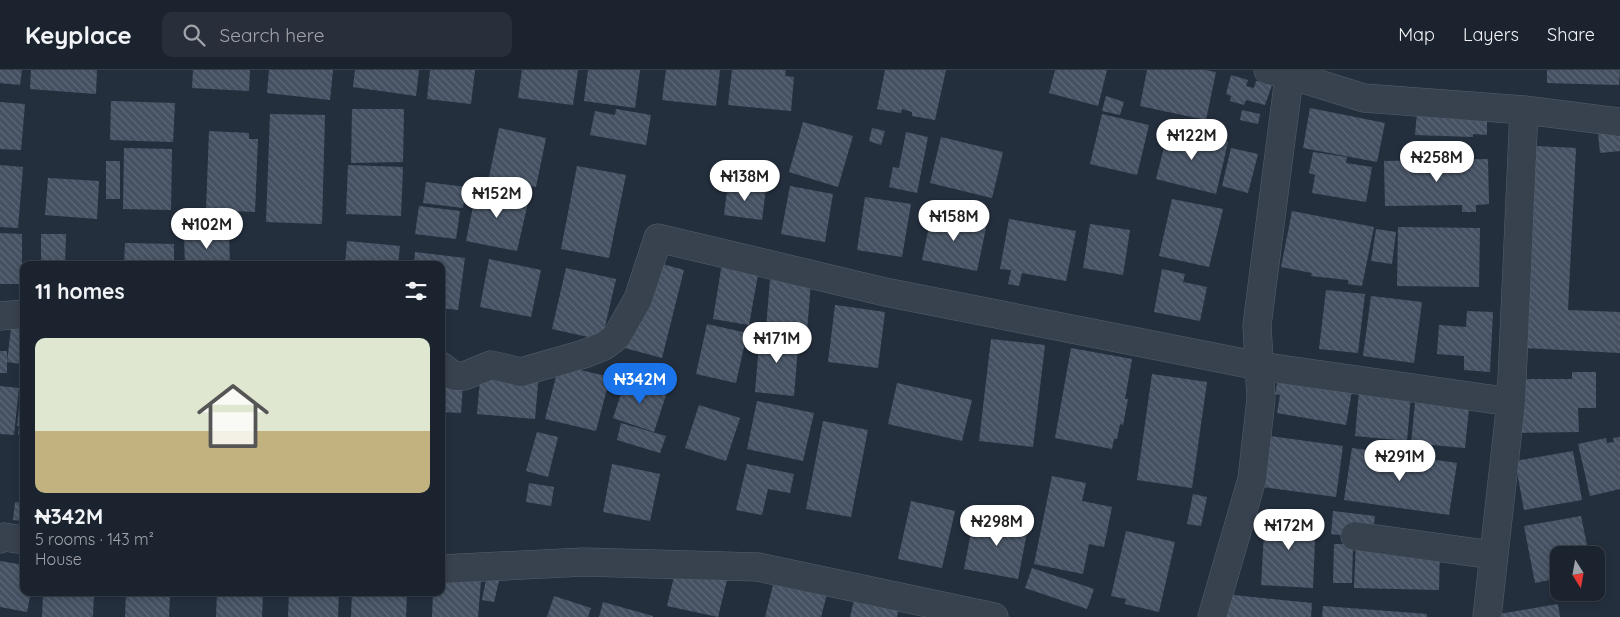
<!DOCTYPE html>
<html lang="en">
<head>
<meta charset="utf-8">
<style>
	:root { --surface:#1b232e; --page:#282f3a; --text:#f1f3f6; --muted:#a0a4aa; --line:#39404a; --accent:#1a73e8 }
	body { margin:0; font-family:Quicksand,sans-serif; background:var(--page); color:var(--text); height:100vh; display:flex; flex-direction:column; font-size:19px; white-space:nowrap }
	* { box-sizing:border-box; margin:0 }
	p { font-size:16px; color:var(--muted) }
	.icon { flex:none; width:28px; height:28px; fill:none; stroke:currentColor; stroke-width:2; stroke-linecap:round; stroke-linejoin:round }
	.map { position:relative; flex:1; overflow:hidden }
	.drawer { position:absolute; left:20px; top:191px; width:425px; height:335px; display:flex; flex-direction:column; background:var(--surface); border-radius:10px; box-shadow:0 2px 8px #0003,0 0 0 1px var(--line) }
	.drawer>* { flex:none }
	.needle { width:32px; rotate:169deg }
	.controls { position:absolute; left:1550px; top:476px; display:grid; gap:10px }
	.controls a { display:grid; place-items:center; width:55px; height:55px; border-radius:10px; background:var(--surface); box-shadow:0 2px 8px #0003,0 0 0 1px var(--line); font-size:25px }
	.price { position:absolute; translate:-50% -42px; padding:0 11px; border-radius:18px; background:#fff; color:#222; font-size:16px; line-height:32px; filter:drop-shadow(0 1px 2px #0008) }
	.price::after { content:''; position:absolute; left:50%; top:30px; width:15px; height:11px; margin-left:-8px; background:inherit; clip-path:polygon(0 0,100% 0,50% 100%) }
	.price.current { background:var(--accent); color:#fff }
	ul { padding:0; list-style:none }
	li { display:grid; align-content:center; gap:10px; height:265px; padding:0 15px }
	li span { display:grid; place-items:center; height:155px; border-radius:10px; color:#555 }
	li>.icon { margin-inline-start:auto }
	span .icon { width:90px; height:90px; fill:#fffc; stroke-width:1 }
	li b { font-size:21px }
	h2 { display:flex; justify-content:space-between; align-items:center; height:60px; padding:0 15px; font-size:21px }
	header { display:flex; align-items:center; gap:30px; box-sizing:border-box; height:70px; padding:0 25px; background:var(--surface); border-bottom:1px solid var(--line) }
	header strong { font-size:24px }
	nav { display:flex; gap:28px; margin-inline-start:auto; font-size:18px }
	.search { width:350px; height:45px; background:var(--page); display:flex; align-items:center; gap:12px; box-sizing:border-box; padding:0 18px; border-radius:10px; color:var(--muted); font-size:19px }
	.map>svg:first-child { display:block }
	.building { fill:url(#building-back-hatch) }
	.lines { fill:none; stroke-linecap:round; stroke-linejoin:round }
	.street-casing { stroke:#565f6c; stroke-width:29 }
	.street { stroke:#38414e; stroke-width:28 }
</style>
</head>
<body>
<header>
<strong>Keyplace</strong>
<div class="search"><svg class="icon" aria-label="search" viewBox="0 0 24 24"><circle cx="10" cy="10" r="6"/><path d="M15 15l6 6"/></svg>Search here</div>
<nav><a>Map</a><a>Layers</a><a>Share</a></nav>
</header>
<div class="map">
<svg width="1620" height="547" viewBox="0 0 1620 547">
	<defs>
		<pattern id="building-back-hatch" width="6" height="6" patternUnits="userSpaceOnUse" patternTransform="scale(1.25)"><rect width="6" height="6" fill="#455162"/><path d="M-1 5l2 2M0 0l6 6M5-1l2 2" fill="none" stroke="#5d6877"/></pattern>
	</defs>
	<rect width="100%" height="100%" fill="#242f3e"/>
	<path class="building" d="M 0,0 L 22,0 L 20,15 L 0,13 Z
		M 31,0 L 97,0 L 96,24 L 30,19 Z
		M 193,0 L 250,0 L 249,21 L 192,18 Z
		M 269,0 L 333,0 L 330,30 L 267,23 Z
		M 355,0 L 419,0 L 416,26 L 353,17 Z
		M 430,0 L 475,0 L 471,34 L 427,29 Z
		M 522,0 L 578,0 L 573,35 L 518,28 Z
		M 588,0 L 640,0 L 635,38 L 584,31 Z
		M 666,0 L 720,0 L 716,36 L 662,30 Z
		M 732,0 L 786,0 L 785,6 L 794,7 L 791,41 L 728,35 Z
		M 885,0 L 946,0 L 935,50 L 912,46 L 912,42 L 902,39 L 901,43 L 877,39 Z
		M 1055,0 L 1107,0 L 1098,36 L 1049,23 Z
		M 1147,0 L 1205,0 L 1216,2 L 1206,50 L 1140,36 Z
		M 1547,0 L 1620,0 L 1619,15 L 1547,13 Z
		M 1231,5 L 1248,10 L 1246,16 L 1254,18 L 1256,11 L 1272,15 L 1265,35 L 1246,30 L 1244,35 L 1230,31 L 1231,26 L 1226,24 Z
		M 1106,26 L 1124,32 L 1120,45 L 1102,41 Z
		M 111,31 L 175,33 L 173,72 L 110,70 Z
		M 0,32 L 25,34 L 21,80 L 0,79 Z
		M 1310,38 L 1385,53 L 1377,92 L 1303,78 Z
		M 352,39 L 404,39 L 403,92 L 351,93 Z
		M 616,39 L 651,45 L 646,75 L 590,65 L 595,41 L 615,45 Z
		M 1242,40 L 1260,44 L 1258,54 L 1240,50 Z
		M 1417,42 L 1487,46 L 1487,65 L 1473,64 L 1473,67 L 1415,65 Z
		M 270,44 L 325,45 L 322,154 L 266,152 Z
		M 1102,44 L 1149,55 L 1137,105 L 1090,94 Z
		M 803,52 L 853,66 L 838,117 L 789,102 Z
		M 499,58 L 546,68 L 536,117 L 489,107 Z
		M 872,58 L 885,61 L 881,75 L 869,71 Z
		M 1169,58 L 1228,72 L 1216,124 L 1156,109 Z
		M 209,61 L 249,63 L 249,69 L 258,69 L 255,142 L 206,140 Z
		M 1620,61 L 1620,81 L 1600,83 L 1598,63 Z
		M 906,62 L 928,67 L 917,123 L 889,117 L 893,97 L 899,98 Z
		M 941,67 L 1003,82 L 992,128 L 930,113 Z
		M 1535,76 L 1576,78 L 1568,240 L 1620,242 L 1620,283 L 1524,278 Z
		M 124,78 L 172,79 L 171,140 L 123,139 Z
		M 1231,78 L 1258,84 L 1248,123 L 1222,116 Z
		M 1313,82 L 1347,87 L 1346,93 L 1372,97 L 1366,132 L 1312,123 L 1315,105 L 1309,103 Z
		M 1488,89 L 1489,134 L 1476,135 L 1476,142 L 1462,142 L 1462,135 L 1385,136 L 1384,91 Z
		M 106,91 L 120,91 L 120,129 L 106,129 Z
		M 0,95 L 23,97 L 18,158 L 0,157 Z
		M 348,95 L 403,97 L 401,146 L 346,144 Z
		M 577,96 L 626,105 L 609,188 L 561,179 Z
		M 48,108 L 99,111 L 97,149 L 45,145 Z
		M 426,112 L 466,117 L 463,138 L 423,133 Z
		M 728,113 L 766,118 L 762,150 L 724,145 Z
		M 790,116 L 833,124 L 825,172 L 781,164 Z
		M 477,117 L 529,128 L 517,181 L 466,171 Z
		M 865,127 L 911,134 L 902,187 L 857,180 Z
		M 1172,129 L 1223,139 L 1209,197 L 1159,186 Z
		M 419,136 L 460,141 L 456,169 L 415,164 Z
		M 1292,141 L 1374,157 L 1362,216 L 1348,214 L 1348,210 L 1311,206 L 1312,203 L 1281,197 Z
		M 932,142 L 987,153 L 977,201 L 922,190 Z
		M 1009,149 L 1076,161 L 1066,211 L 1022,203 L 1019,216 L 1008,214 L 1011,200 L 1000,199 Z
		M 1090,154 L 1130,160 L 1123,205 L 1083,198 Z
		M 1398,157 L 1480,158 L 1479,217 L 1397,216 Z
		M 1376,159 L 1396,162 L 1392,194 L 1371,191 Z
		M 0,163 L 22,164 L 22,214 L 0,214 Z
		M 41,164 L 66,164 L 65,195 L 41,195 Z
		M 229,165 L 230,195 L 185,195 L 184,166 Z
		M 347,171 L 400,176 L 398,195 L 345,195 Z
		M 125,173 L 174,174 L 174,195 L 124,195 Z
		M 415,182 L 465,188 L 458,240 L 441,238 L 441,195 L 414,195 Z
		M 489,189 L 541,200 L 531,247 L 480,237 Z
		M 644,189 L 684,200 L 662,288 L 621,277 Z
		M 722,193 L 759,199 L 749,255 L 713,249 Z
		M 566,198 L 616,209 L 602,270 L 552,259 Z
		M 1162,199 L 1185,204 L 1183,212 L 1207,217 L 1200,251 L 1154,242 Z
		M 770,210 L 811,213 L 807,261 L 766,258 Z
		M 1326,220 L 1365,224 L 1358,283 L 1319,279 Z
		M 1371,226 L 1422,232 L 1414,293 L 1363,286 Z
		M 835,235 L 885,242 L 878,298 L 828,292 Z
		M 1467,241 L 1493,242 L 1490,302 L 1464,300 L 1464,286 L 1437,284 L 1439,255 L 1466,257 Z
		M 12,250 L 24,251 L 21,294 L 7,292 Z
		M 707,254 L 747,263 L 736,313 L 696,304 Z
		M 760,262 L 799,265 L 794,326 L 755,322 Z
		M 991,269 L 1045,275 L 1033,377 L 979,371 Z
		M 1071,278 L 1132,289 L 1125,329 L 1128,329 L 1123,355 L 1120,354 L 1117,369 L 1114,369 L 1112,379 L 1055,368 Z
		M 0,281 L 7,281 L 7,303 L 0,303 Z
		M 1288,286 L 1356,298 L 1346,355 L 1277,343 L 1280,325 L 1275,324 L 1280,300 L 1285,301 Z
		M 559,295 L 610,307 L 596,361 L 545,349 Z
		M 441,297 L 464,299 L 461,343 L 441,342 Z
		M 481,298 L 539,303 L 535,349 L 477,344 Z
		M 1572,302 L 1596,302 L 1596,338 L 1578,338 L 1579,362 L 1512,363 L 1523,309 L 1572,309 Z
		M 1152,304 L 1207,312 L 1192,418 L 1137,410 Z
		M 626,309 L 667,322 L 654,362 L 613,348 Z
		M 1360,309 L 1412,313 L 1407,371 L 1355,366 Z
		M 897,313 L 972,330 L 962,371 L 888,354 Z
		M 1417,313 L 1471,318 L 1465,378 L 1411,373 Z
		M 0,316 L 19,318 L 14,365 L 0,364 Z
		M 22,327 L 24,327 L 24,365 L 18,364 L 19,356 L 17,356 L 20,329 L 22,330 Z
		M 757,331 L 814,343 L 803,391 L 747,379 Z
		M 699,335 L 740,348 L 726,391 L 685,378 Z
		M 823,351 L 868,360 L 851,447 L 806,439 Z
		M 621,353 L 666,366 L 660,383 L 617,370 Z
		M 537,362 L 558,367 L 548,407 L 526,401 Z
		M 1270,366 L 1343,376 L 1336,427 L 1263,417 Z
		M 1620,367 L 1620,419 L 1590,426 L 1578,374 L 1606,368 L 1607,373 L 1614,372 L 1613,368 Z
		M 1352,378 L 1457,393 L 1449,445 L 1344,430 Z
		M 1573,381 L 1582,430 L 1524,440 L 1515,391 Z
		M 612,394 L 660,404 L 650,451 L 603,442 Z
		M 747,394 L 794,404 L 790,423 L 768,419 L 762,445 L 736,440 Z
		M 1052,406 L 1086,413 L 1082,431 L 1112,437 L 1104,477 L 1089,474 L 1083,504 L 1034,494 Z
		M 529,413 L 554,417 L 551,436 L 526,432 Z
		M 1193,424 L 1207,427 L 1201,456 L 1187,454 Z
		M 911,431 L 955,441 L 942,498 L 898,489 Z
		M 15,432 L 24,433 L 24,451 L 13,450 Z
		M 1333,441 L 1375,446 L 1372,469 L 1331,464 Z
		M 1265,445 L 1316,447 L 1313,518 L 1261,515 Z
		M 974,446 L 1004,452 L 1004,447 L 1029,452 L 1018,509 L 964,499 Z
		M 1581,446 L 1589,485 L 1559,485 L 1559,508 L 1535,513 L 1524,456 Z
		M 1126,461 L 1175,472 L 1159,542 L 1125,534 L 1126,529 L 1111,526 Z
		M 1356,471 L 1440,474 L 1439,520 L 1354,518 Z
		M 1334,474 L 1353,474 L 1352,513 L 1333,513 Z
		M 678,490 L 729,502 L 718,547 L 667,536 Z
		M 0,491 L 24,495 L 24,522 L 31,522 L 27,542 L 0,537 Z
		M 1032,498 L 1094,519 L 1087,539 L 1025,518 Z
		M 487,504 L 500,507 L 494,532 L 482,530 Z
		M 441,509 L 481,511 L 478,547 L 432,547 L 433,522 L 441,522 Z
		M 774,511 L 827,524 L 821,547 L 765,547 Z
		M 43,522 L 94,522 L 93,547 L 42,547 Z
		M 126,522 L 170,524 L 169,547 L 125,547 Z
		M 217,522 L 263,522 L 262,547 L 216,547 Z
		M 289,522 L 339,522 L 338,547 L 288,547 Z
		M 352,522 L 407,522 L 406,547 L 351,547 Z
		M 1224,524 L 1312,533 L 1311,547 L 1222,547 Z
		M 554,526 L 591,538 L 588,547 L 547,547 Z
		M 854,530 L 898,541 L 897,547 L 850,547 Z
		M 603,532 L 653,546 L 653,547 L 599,547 Z
		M 1558,534 L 1560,547 L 1493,547 L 1493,545 Z
		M 1323,536 L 1427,544 L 1427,547 L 1322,547 Z"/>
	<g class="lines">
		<g class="street-casing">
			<path id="street" d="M 1268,0 L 1290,5 L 1364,28 L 1524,40 L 1620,52
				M 0,246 L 24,244
				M 441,296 L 454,306 L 464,306 L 491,295 L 521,302 L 584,284 L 604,276 L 617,266 L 638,229 L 658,168 L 885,222 L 1259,296 L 1511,332
				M 1355,466 L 1493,485
				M 0,469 L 4,467 L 24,470
				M 441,499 L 584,492 L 758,497 L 994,547
				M 1212,547 L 1252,409 L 1261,329 L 1257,255 L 1290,0
				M 1487,547 L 1511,332 L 1524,40"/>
		</g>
		<use href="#street" class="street"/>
	</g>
</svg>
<div class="controls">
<a><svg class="needle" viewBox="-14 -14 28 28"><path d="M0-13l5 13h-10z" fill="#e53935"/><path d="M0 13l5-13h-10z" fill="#a0a4aa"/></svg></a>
</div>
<b class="price" style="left:1192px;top:91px">₦122M</b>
<b class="price" style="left:1437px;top:113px">₦258M</b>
<b class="price" style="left:745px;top:132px">₦138M</b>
<b class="price" style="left:497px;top:149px">₦152M</b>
<b class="price" style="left:954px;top:172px">₦158M</b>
<b class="price" style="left:207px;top:180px">₦102M</b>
<b class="price" style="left:777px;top:294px">₦171M</b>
<b class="price current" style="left:640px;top:335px">₦342M</b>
<b class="price" style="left:1400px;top:412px">₦291M</b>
<b class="price" style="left:997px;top:477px">₦298M</b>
<b class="price" style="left:1289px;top:481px">₦172M</b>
<section class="drawer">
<h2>11 homes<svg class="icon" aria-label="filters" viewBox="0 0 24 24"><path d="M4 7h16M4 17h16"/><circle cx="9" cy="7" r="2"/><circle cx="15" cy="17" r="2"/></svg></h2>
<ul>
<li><span style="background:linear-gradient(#dfe7d0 60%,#c2b280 0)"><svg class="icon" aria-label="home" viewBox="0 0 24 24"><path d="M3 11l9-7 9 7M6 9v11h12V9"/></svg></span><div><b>₦342M</b><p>5 rooms · 143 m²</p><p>House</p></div></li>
</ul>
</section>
</div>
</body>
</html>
